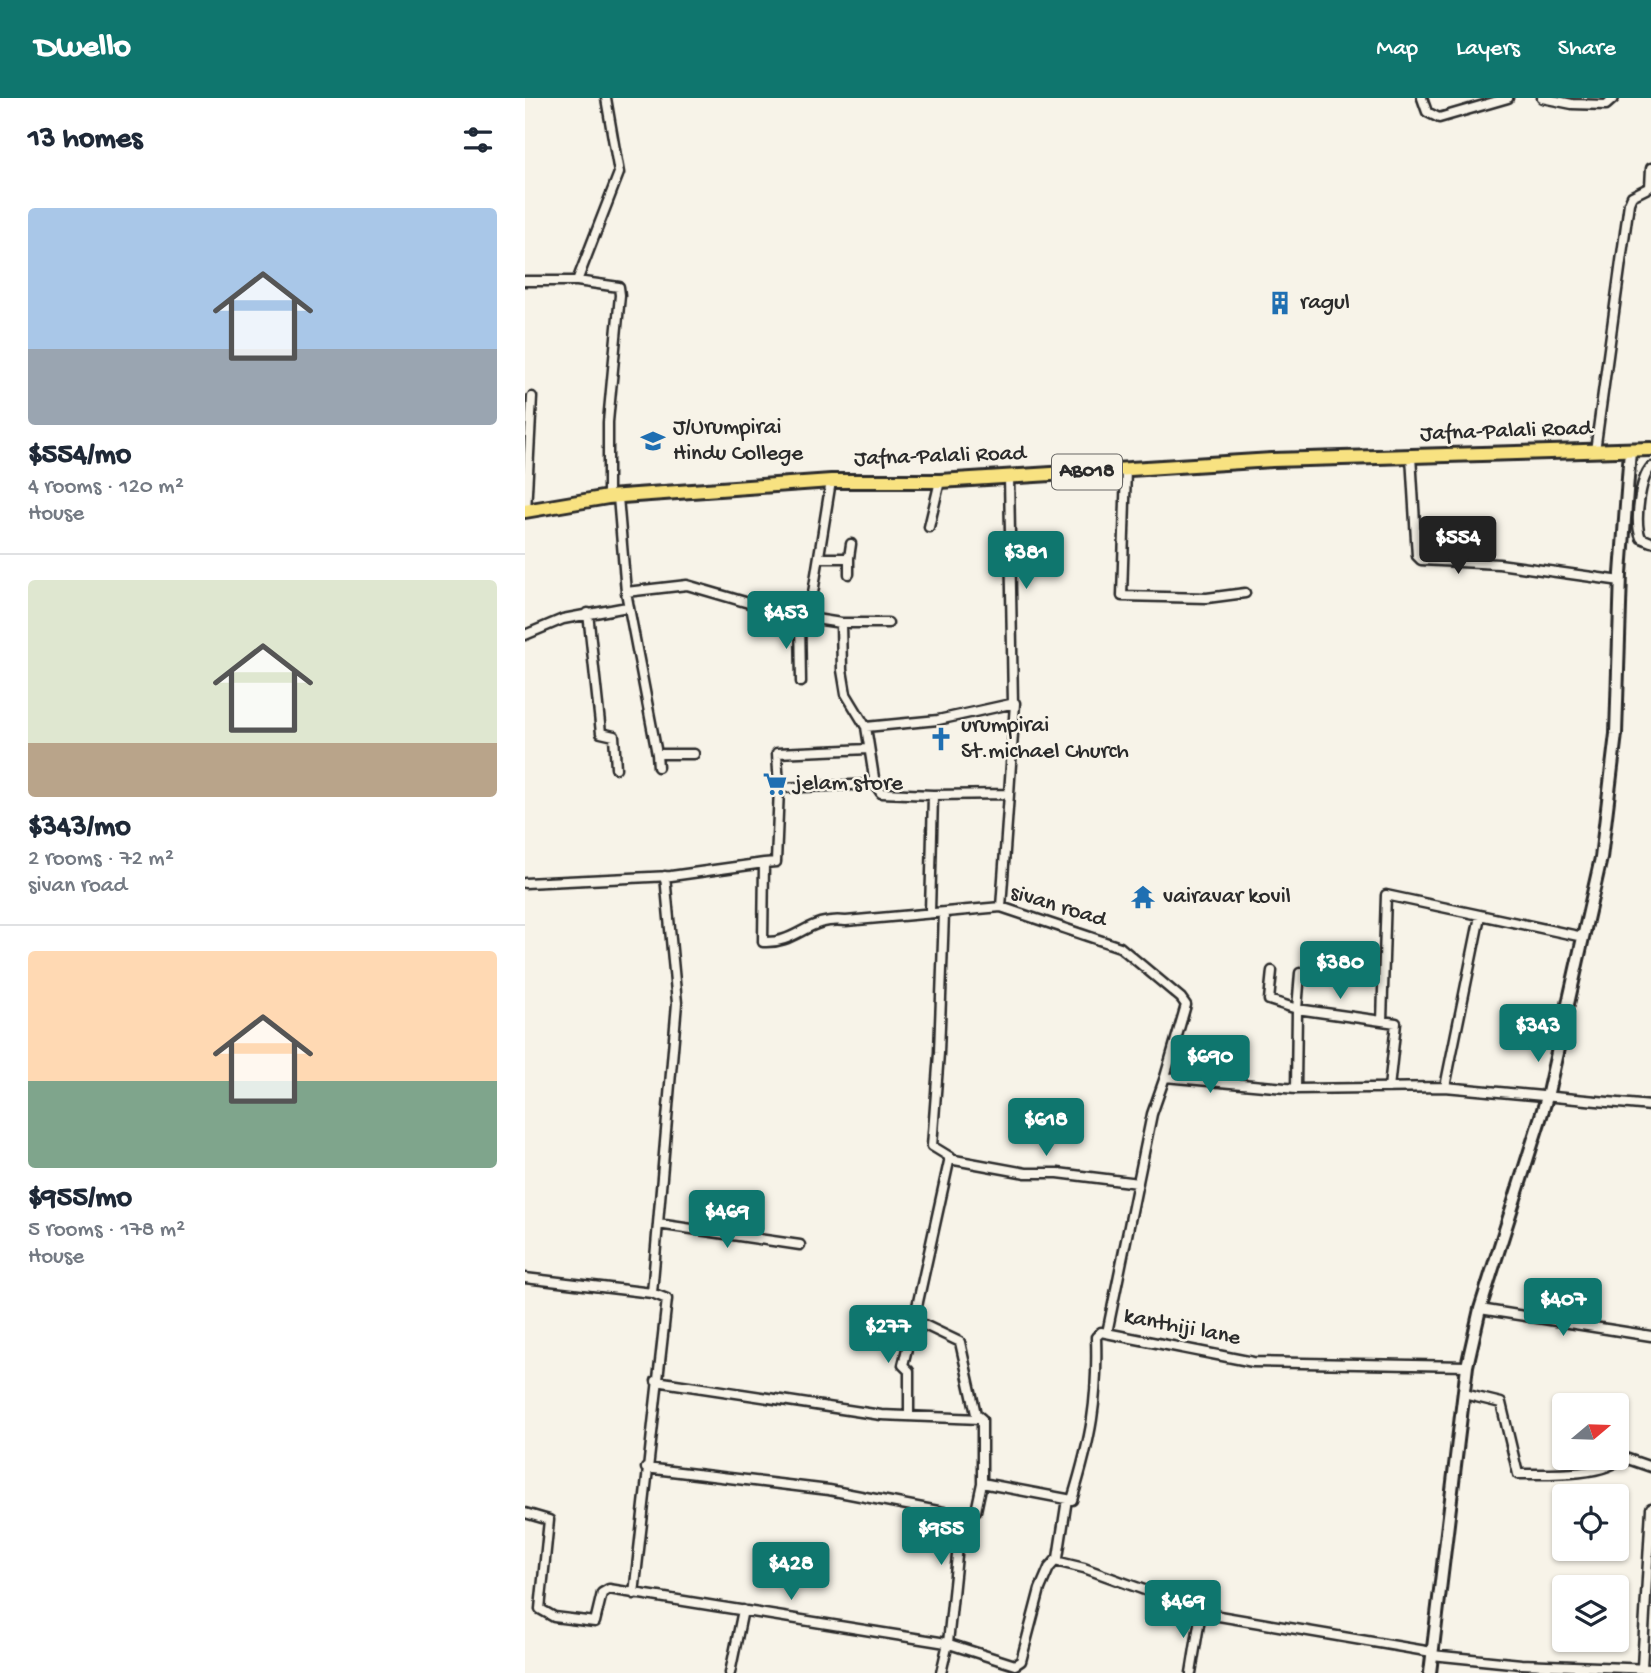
<!DOCTYPE html>
<html lang="en">
<head>
<meta charset="utf-8">
<style>
	:root { --surface:#fff; --page:#f2f2f3; --text:#1f2937; --muted:#747a83; --line:#e0e1e3; --accent:#0f766e }
	body { margin:0; font-family:"Gochi Hand",sans-serif; background:var(--page); color:var(--text); height:100vh; display:flex; flex-direction:column; font-size:26px; white-space:nowrap }
	* { box-sizing:border-box; margin:0 }
	p { font-size:23px; color:var(--muted) }
	.icon { flex:none; width:38px; height:38px; fill:none; stroke:currentColor; stroke-width:2; stroke-linecap:round; stroke-linejoin:round }
	.map { position:relative; flex:1; overflow:hidden }
	.side { display:flex; flex-direction:column; background:var(--surface); width:525px }
	.side>* { flex:none }
	.needle { width:46px; rotate:71deg }
	.tools { position:absolute; left:1027px; top:1295px; display:grid; gap:14px }
	.tools a { display:grid; place-items:center; width:77px; height:77px; border-radius:7px; background:var(--surface); box-shadow:0 2px 5px #0004; font-size:35px }
	.price { position:absolute; translate:-50% -60px; padding:0 16px; border-radius:7px; background:var(--accent); color:#fff; font-size:23px; line-height:46px; filter:drop-shadow(0 2px 4px #0008) }
	.price::after { content:''; position:absolute; left:50%; top:42px; width:21px; height:16px; margin-left:-10px; background:inherit; clip-path:polygon(0 0,100% 0,50% 100%) }
	.price.on { background:#222; color:#fff }
	ul { padding:0; list-style:none }
	li { display:grid; align-content:center; gap:14px; height:371px; padding:0 28px }
	li+li { border-top:2px solid var(--line) }
	li span { display:grid; place-items:center; height:217px; border-radius:7px; color:#555 }
	li>.icon { margin-inline-start:auto }
	span .icon { width:126px; height:126px; fill:#fffc; stroke-width:1 }
	li b { font-size:30px }
	h2 { display:flex; justify-content:space-between; align-items:center; height:84px; padding:0 28px; font-size:30px }
	header { display:flex; align-items:center; gap:42px; box-sizing:border-box; height:98px; padding:0 35px; background:var(--accent); color:#fff }
	header strong { font-size:33px }
	nav { display:flex; gap:38px; margin-inline-start:auto; font-size:24px }
	main { display:flex; flex:1; min-height:0 }
	.map>svg:first-child { display:block }
	.lines { fill:none; stroke-linecap:round; stroke-linejoin:round }
	.street-casing { stroke:#2b2b2b; stroke-width:13 }
	.secondary-casing { stroke:#2b2b2b; stroke-width:16 }
	.primary-casing { stroke:#2b2b2b; stroke-width:18 }
	.street { stroke:#f7f3e8; stroke-width:8 }
	.secondary { stroke:#f7f3e8; stroke-width:10 }
	.primary { stroke:#f8e281; stroke-width:12 }
	.labels { text-anchor:middle; dominant-baseline:central; stroke-width:5; stroke-linejoin:round; paint-order:stroke }
	.shield { fill:#f7f3e8; stroke:#686764; stroke-width:2 }
	.shield-label { font-size:21px; font-weight:bold; fill:#2b2b2b }
	.poi-label { font-size:23px; fill:#2b2b2b; stroke:#f7f3e8; text-anchor:start }
	.street-label { font-size:23px; fill:#2b2b2b; stroke:#f7f3e8 }
</style>
</head>
<body>
<header>
<strong>Dwello</strong>
<nav><a>Map</a><a>Layers</a><a>Share</a></nav>
</header>
<main>
<section class="side">
<h2>13 homes<svg class="icon" aria-label="filters" viewBox="0 0 24 24"><path d="M4 7h16M4 17h16"/><circle cx="9" cy="7" r="2"/><circle cx="15" cy="17" r="2"/></svg></h2>
<ul>
<li><span style="background:linear-gradient(#a9c7e8 65%,#9aa5b1 0)"><svg class="icon" aria-label="home" viewBox="0 0 24 24"><path d="M3 11l9-7 9 7M6 9v11h12V9"/></svg></span><div><b>$554/mo</b><p>4 rooms · 120 m²</p><p>House</p></div></li>
<li><span style="background:linear-gradient(#dfe7d0 75%,#b9a48a 0)"><svg class="icon" aria-label="home" viewBox="0 0 24 24"><path d="M3 11l9-7 9 7M6 9v11h12V9"/></svg></span><div><b>$343/mo</b><p>2 rooms · 72 m²</p><p>sivan road</p></div></li>
<li><span style="background:linear-gradient(#ffd9b3 60%,#7fa58c 0)"><svg class="icon" aria-label="home" viewBox="0 0 24 24"><path d="M3 11l9-7 9 7M6 9v11h12V9"/></svg></span><div><b>$955/mo</b><p>5 rooms · 178 m²</p><p>House</p></div></li>
</ul>
</section>
<div class="map">
<svg width="1126" height="1575" viewBox="0 0 1126 1575">
	<rect width="100%" height="100%" fill="#f7f3e8"/>
	<filter id="ink" filterUnits="userSpaceOnUse"><feTurbulence type="fractalNoise" baseFrequency=".0143" numOctaves="2"/><feDisplacementMap in="SourceGraphic" scale="14" xChannelSelector="R" yChannelSelector="G"/><feConvolveMatrix kernelMatrix="1 2 1 2 8 2 1 2 1" color-interpolation-filters="sRGB"/></filter>
	<g filter="url(#ink)">
		<g class="lines">
			<g class="street-casing">
				<path id="street" d="M 81,0 L 94,75 L 52,183 L 94,189 L 95,197 L 83,324 L 83,399
					M 897,0 L 902,14 L 914,20 L 983,0
					M 1017,0 L 1047,6 L 1081,7 L 1089,0
					M 0,183 L 52,183
					M 1070,353 L 1104,105 L 1107,98 L 1125,89 L 1126,70
					M 886,358 L 892,458 L 896,462 L 974,466 L 1096,483
					M 1126,369 C 1115,381 1109,424 1116,440 L 1126,444
					M 601,371 L 597,498 L 682,500 L 720,495
					M 484,379 L 488,606
					M 93,399 L 101,494 L 162,487 L 275,520 L 284,520 L 306,383
					M 1,413 L 7,299
					M 404,429 L 415,383
					M 294,460 L 324,460 L 324,476
					M 324,460 L 326,446
					M 101,494 L 132,656 L 169,656
					M 63,515 L 76,635 L 89,638 L 91,670
					M 275,520 L 276,584
					M 284,520 L 316,525 L 317,572 L 321,596 L 341,629 L 350,686 L 356,695 L 408,697 L 405,814
					M 316,525 L 363,525
					M 0,537 L 38,521 L 102,509
					M 341,629 L 413,622 L 490,605 L 484,696 L 408,697
					M 132,656 L 133,669
					M 254,690 L 252,655 L 344,651
					M 239,765 L 251,764 L 254,690 L 350,686
					M 0,785 L 146,778 L 239,765 L 238,844 C 272,846 283,818 321,823 L 476,809 L 595,849 L 656,900 L 661,907 L 640,979 L 771,991 L 920,989 L 1126,1008
					M 476,809 L 484,696
					M 419,815 L 414,955 L 407,1048 L 425,1059 L 389,1222 L 435,1244 L 451,1316 L 457,1321 L 457,1385 L 547,1402 C 566,1340 573,1304 571,1239 L 576,1234 L 728,1264 L 942,1268
					M 747,873 L 744,902 L 772,911 L 775,875
					M 857,923 L 861,797 L 1058,839
					M 920,989 L 955,818
					M 771,991 L 772,911 L 871,925 L 864,990
					M 424,1061 L 501,1075 L 533,1075 L 613,1085
					M 133,1126 L 275,1147
					M 0,1180 L 127,1195
					M 955,1211 L 1126,1238
					M 582,1235 L 627,1016 L 640,979
					M 131,1283 L 356,1317 L 455,1321
					M 939,1296 L 976,1305 L 993,1376 C 1018,1376 1081,1379 1097,1359 L 1126,1369
					M 384,1318 L 384,1273 L 378,1267 L 389,1222
					M 121,1370 L 304,1392 L 439,1418
					M 0,1415 L 24,1422 L 15,1511 L 29,1519 L 70,1524 L 77,1495 L 84,1491 L 421,1545 L 490,1567 L 496,1563 L 515,1491 L 524,1470 L 533,1460 L 542,1401
					M 530,1463 L 559,1470 L 688,1517 L 907,1554
					M 109,1496 L 142,1201 L 127,1195 L 152,905 L 140,778
					M 907,1557 L 996,1566 L 1126,1571
					M 1117,1569 L 1126,1410
					M 205,1575 L 218,1512
					M 416,1575 L 423,1545 L 436,1419 L 451,1413 L 457,1385
					M 666,1575 L 676,1514"/>
			</g>
			<g class="secondary-casing">
				<path id="secondary" d="M 905,1575 L 942,1268 L 955,1211 L 1022,999 L 1076,760 L 1091,636 L 1096,476 L 1105,352"/>
			</g>
			<g class="primary-casing">
				<path id="primary" d="M 0,413 L 83,399 L 306,383 L 415,383 L 747,362 L 1126,351"/>
			</g>
			<use href="#street" class="street"/>
			<use href="#secondary" class="secondary"/>
			<use href="#primary" class="primary"/>
		</g>
	</g>
	<defs>
		<g id="building-bare" transform="scale(1.89)"><path d="M-4-6H4V6H1V3H-1V6H-4ZM-2.5-4.3h1.7v1.8h-1.7ZM.8-4.3h1.7v1.8H.8ZM-2.5-1h1.7V.8h-1.7ZM.8-1h1.7V.8H.8Z" fill="#1f6fb2" stroke="#f7f3e8" stroke-width="2.5" paint-order="stroke"/></g>
		<g id="school-bare" transform="scale(1.89)"><path d="M0-5L7-2L0 1L-7-2ZM-4 1L0 2.5L4 1V4Q0 6-4 4Z" fill="#1f6fb2" stroke="#f7f3e8" stroke-width="2.5" paint-order="stroke"/></g>
		<g id="church-bare" transform="scale(1.89)"><path d="M-1.2-6h2.4v3.5h3.3v2.4h-3.3V6h-2.4V-.1h-3.3v-2.4h3.3Z" fill="#1f6fb2" stroke="#f7f3e8" stroke-width="2.5" paint-order="stroke"/></g>
		<g id="supermarket-bare" transform="scale(1.89)"><path d="M-6-5.5h2.5l.6 2H6L4.5 2H-2.5L-4.4-4H-6ZM-1.5 3.2a1.3 1.3 0 1 0 .1 0ZM3 3.2a1.3 1.3 0 1 0 .1 0Z" fill="#1f6fb2" stroke="#f7f3e8" stroke-width="2.5" paint-order="stroke"/></g>
		<g id="temple-bare" transform="scale(1.89)"><path d="M0-6L5-2H3V0L6.5 2.5H4V6H1.5V3h-3V6H-4V2.5H-6.5L-3 0V-2H-5Z" fill="#1f6fb2" stroke="#f7f3e8" stroke-width="2.5" paint-order="stroke"/></g>
	</defs>
	<g fill-rule="evenodd">
		<use href="#building-bare" x="755" y="205"/>
		<use href="#school-bare" x="128" y="343"/>
		<use href="#church-bare" x="416" y="641"/>
		<use href="#supermarket-bare" x="250" y="686"/>
		<use href="#temple-bare" x="618" y="799"/>
	</g>
	<g class="labels">
		<rect class="shield" x="527" y="356.5" width="70" height="35" rx="5"/>
		<g class="shield-label">
			<text x="562" y="374">AB018</text>
		</g>
		<g class="poi-label">
			<text x="775" y="205">ragul</text>
			<text x="148" y="330">J/Urumpirai<tspan x="148" dy="26">Hindu College</tspan></text>
			<text x="436" y="628">urumpirai<tspan x="436" dy="26">St.michael Church</tspan></text>
			<text x="270" y="686">jelam store</text>
			<text x="638" y="799">vairavar kovil</text>
		</g>
		<g class="street-label">
			<text transform="translate(981 334) rotate(-2)">Jafna-Palali Road</text>
			<text transform="translate(415 359) rotate(-2)">Jafna-Palali Road</text>
			<text transform="translate(533 809) rotate(17)">sivan road</text>
			<text transform="translate(657 1230) rotate(11)">kanthiji lane</text>
		</g>
	</g>
</svg>
<div class="tools">
<a><svg class="needle" viewBox="-14 -14 28 28"><path d="M0-13l5 13h-10z" fill="#e53935"/><path d="M0 13l5-13h-10z" fill="#747a83"/></svg></a>
<a><svg class="icon" aria-label="locate" viewBox="0 0 24 24"><circle cx="12" cy="12" r="6"/><path d="M12 2v4M12 18v4M2 12h4M18 12h4"/></svg></a>
<a><svg class="icon" aria-label="layers" viewBox="0 0 24 24"><path d="M12 4l9 5-9 5-9-5zM3 14l9 5 9-5"/></svg></a>
</div>
<b class="price on" style="left:933px;top:478px">$554</b>
<b class="price" style="left:501px;top:493px">$381</b>
<b class="price" style="left:261px;top:553px">$453</b>
<b class="price" style="left:815px;top:903px">$380</b>
<b class="price" style="left:1013px;top:966px">$343</b>
<b class="price" style="left:685px;top:997px">$690</b>
<b class="price" style="left:521px;top:1060px">$618</b>
<b class="price" style="left:202px;top:1152px">$469</b>
<b class="price" style="left:1038px;top:1240px">$407</b>
<b class="price" style="left:363px;top:1267px">$277</b>
<b class="price" style="left:416px;top:1469px">$955</b>
<b class="price" style="left:266px;top:1504px">$428</b>
<b class="price" style="left:658px;top:1542px">$469</b>
</div>
</main>
</body>
</html>
